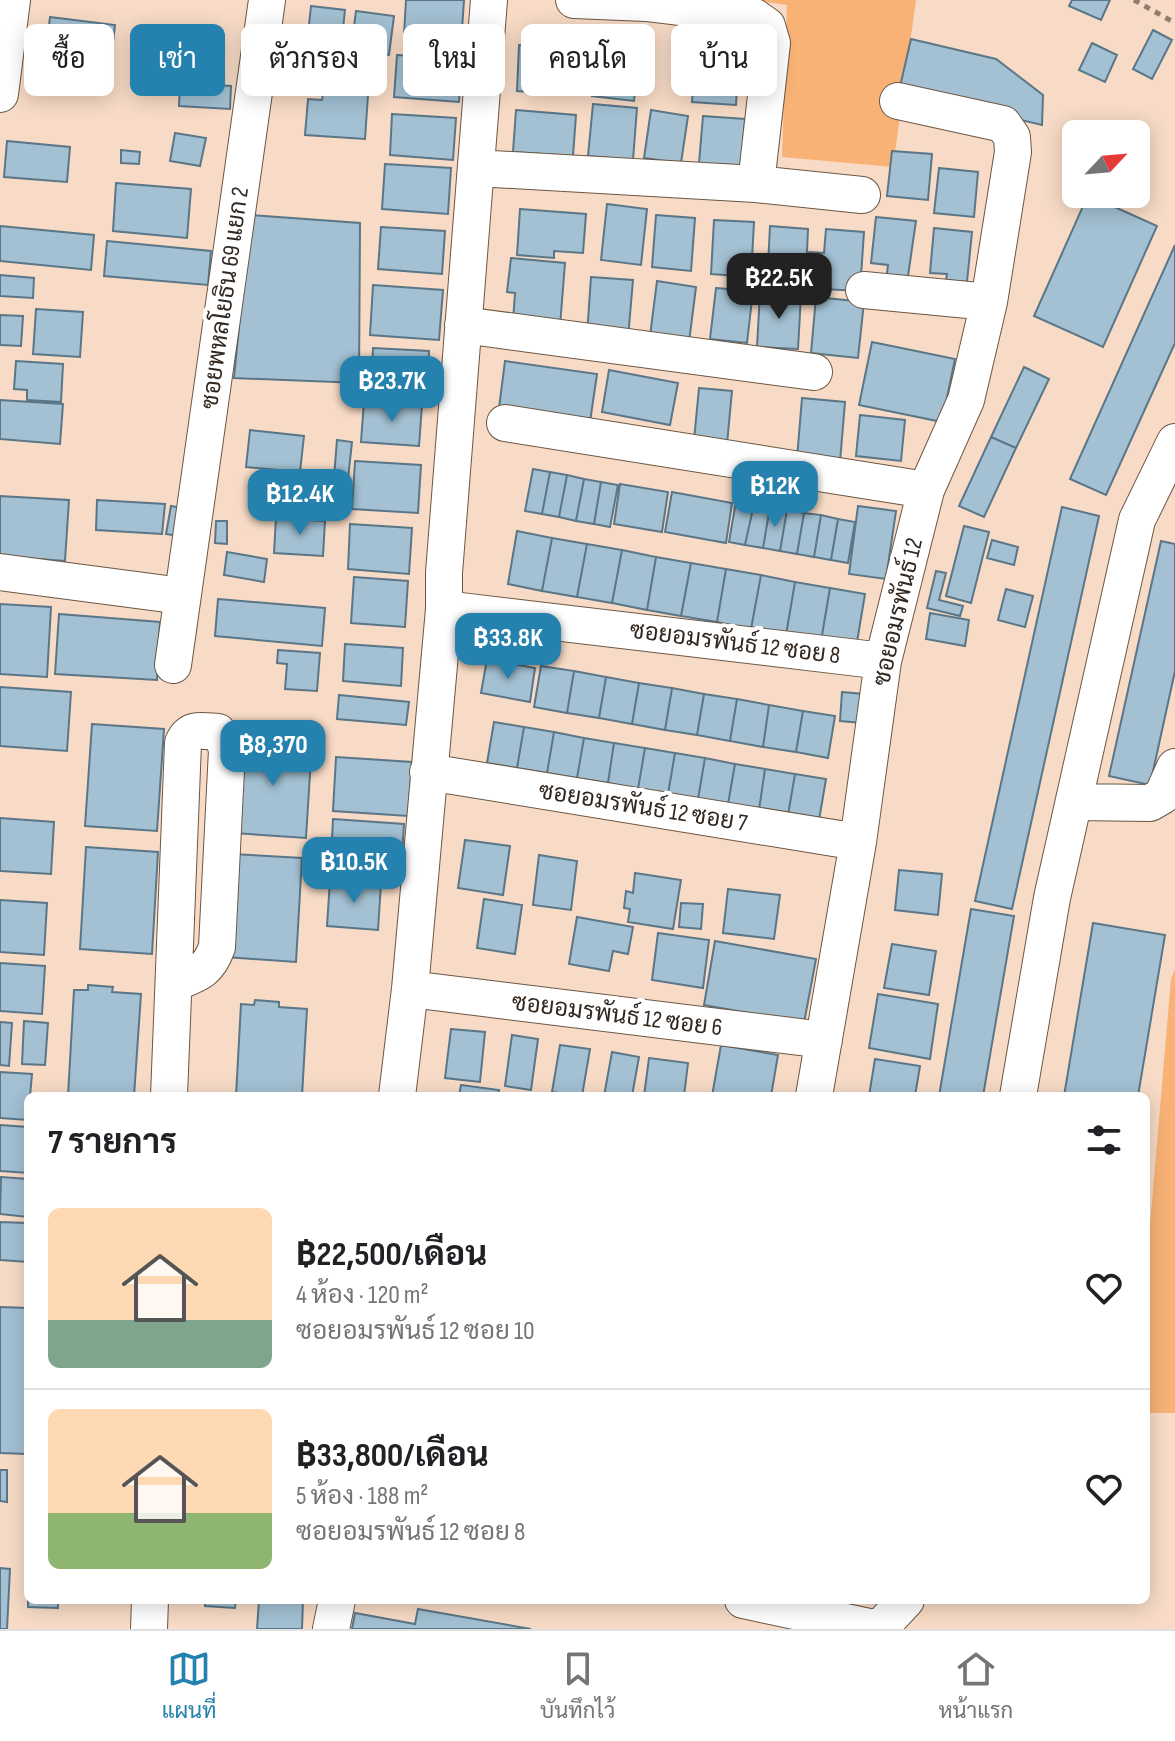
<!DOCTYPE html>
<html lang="th">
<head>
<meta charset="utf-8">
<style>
	:root { --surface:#fff; --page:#f6f6f6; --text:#202124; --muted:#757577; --line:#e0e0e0; --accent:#2581ae }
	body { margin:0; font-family:"Sofia Sans Condensed",Sarabun,sans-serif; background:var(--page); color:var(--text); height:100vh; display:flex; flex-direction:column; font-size:30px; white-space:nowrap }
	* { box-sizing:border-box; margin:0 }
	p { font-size:26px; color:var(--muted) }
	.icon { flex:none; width:44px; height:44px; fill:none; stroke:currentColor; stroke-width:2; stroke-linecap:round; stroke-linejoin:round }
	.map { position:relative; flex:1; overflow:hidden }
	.details { position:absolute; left:24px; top:1092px; width:1126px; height:512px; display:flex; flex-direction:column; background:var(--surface); border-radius:12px; box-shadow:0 4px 20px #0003 }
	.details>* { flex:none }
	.hud { position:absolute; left:24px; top:24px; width:1128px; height:72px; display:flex; gap:16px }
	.needle { width:52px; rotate:64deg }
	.buttons { position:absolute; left:1062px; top:120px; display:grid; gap:16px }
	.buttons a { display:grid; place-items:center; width:88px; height:88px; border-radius:12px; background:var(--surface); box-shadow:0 4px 20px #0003; font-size:40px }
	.price { position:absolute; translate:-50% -68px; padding:0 18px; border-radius:16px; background:var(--accent); color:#fff; font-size:26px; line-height:52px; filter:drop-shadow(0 2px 4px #0008) }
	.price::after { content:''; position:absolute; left:50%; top:48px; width:24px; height:18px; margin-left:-12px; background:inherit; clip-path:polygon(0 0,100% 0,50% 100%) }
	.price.active { background:#222; color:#fff }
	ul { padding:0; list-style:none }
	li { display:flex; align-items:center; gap:24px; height:200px; padding:0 24px }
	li+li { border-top:2px solid var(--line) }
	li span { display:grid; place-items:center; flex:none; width:224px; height:160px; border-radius:12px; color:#555 }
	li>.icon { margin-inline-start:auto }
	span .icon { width:96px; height:96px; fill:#fffc; stroke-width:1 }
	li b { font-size:34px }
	h2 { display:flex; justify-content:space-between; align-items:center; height:96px; padding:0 24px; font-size:34px }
	.chip { padding:0 28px; border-radius:12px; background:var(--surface); box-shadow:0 4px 20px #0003; font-size:28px; line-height:72px }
	.chip.active { background:var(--accent); color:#fff }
	.menu { display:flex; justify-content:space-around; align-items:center; height:112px; border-top:2px solid var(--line); background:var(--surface); font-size:22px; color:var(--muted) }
	.menu a { display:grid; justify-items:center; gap:4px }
	.menu .active { color:var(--accent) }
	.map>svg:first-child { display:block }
	.green { fill:#f8b276 }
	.building { fill:#a3c1d3; stroke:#5a7687; stroke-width:2 }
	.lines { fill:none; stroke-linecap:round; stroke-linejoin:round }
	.minor-casing { stroke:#6d5643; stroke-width:38 }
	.path { stroke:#907d6f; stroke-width:5; stroke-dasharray:6 6; stroke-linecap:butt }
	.minor { stroke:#fff; stroke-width:36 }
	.labels { text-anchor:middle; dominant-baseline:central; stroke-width:8; stroke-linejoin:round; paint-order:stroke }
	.street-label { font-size:24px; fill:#332820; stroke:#fff }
</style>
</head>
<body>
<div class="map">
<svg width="1175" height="1629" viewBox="0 0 1175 1629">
	<rect width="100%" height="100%" fill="#f7dbc6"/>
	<path class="green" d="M 754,0 L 916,0 L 893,167 L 782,157 L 787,5 Z
		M 1175,969 L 1175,1413 L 1146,1413 L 1146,1272 L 1171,979 Z"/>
	<path class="building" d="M 406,0 L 464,0 L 461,45 L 430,42 L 430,37 L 404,35 Z
		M 1072,0 L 1110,0 L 1101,20 L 1069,6 Z
		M 311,6 L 345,10 L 341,47 L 307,43 Z
		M 356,11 L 394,16 L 389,55 L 351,50 Z
		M 50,17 L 115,25 L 110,67 L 45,60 Z
		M 135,30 L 196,36 L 193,73 L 131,67 Z
		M 1153,30 L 1172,40 L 1152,79 L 1133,69 Z
		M 911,39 L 996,59 L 1043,95 L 1042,125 L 899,91 Z
		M 1092,43 L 1117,55 L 1105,82 L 1079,70 Z
		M 519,45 L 582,48 L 580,95 L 517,91 Z
		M 596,46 L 623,49 L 637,72 L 634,101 L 592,96 Z
		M 696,47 L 739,50 L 736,105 L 692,102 Z
		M 397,55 L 462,59 L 459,102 L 394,97 Z
		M 180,83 L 231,86 L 230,109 L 179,106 Z
		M 323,92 L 368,95 L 365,139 L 305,135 L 308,99 L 322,100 Z
		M 593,104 L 637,108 L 633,160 L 588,156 Z
		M 516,110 L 576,115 L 573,156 L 513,152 Z
		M 651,110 L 688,116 L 681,163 L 644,158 Z
		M 392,114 L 456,118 L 453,160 L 390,155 Z
		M 703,116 L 745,119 L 741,167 L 699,163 Z
		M 175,133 L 206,138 L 200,166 L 170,161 Z
		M 7,141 L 70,147 L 67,182 L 4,177 Z
		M 121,150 L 140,152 L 139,164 L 121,163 Z
		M 892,151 L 932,154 L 928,200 L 887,196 Z
		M 385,164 L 451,168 L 448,214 L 382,209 Z
		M 939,168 L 978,172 L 974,217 L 934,213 Z
		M 116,183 L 191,189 L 187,238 L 113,231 Z
		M 1088,195 L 1157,226 L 1103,347 L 1034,316 Z
		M 607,204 L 647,209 L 641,265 L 601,260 Z
		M 520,209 L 586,214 L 583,253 L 554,251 L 554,258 L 517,255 Z
		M 250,215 L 360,223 L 359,383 L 234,378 Z
		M 656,215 L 695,218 L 691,271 L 652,267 Z
		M 876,217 L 916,221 L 907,283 L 886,281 L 888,265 L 871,263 Z
		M 714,220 L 754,222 L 751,277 L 711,274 Z
		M 0,226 L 94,235 L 91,270 L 0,261 Z
		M 770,226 L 808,229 L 807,252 L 824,253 L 826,229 L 864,232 L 860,291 L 767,286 Z
		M 381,227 L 445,231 L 442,274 L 378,269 Z
		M 934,228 L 972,232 L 967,282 L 946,280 L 947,274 L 930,273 Z
		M 107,241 L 211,251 L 208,285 L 104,276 Z
		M 1175,245 L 1175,343 L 1106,495 L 1070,479 Z
		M 511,258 L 565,263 L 560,326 L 513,321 L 515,293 L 507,292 Z
		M 0,275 L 34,278 L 33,298 L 0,296 Z
		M 591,277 L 633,280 L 628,338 L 587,335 Z
		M 657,281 L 696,287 L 689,342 L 650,336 Z
		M 373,285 L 443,290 L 439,340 L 370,335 Z
		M 716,288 L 753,291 L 747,343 L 710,339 Z
		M 760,292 L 801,295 L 798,349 L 757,347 Z
		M 816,297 L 864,302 L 858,358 L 811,353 Z
		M 36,309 L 83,312 L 80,357 L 33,354 Z
		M 0,315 L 23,316 L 21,346 L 0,345 Z
		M 872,342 L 955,359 L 942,422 L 859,405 Z
		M 373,348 L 429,351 L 427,393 L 371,389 Z
		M 16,361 L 63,364 L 61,402 L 27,400 L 27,390 L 14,389 Z
		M 505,361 L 597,374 L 590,422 L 499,408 Z
		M 1024,367 L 1049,379 L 1016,448 L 991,437 Z
		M 609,370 L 678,383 L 670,425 L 602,412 Z
		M 699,388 L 732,391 L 727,444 L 694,440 Z
		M 802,398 L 845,402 L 840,462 L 797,458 Z
		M 0,400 L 63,404 L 60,444 L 0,439 Z
		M 364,401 L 422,405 L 419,446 L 361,442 Z
		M 860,415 L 905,420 L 901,461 L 856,456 Z
		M 250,430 L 304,436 L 300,472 L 246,467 Z
		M 991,437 L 1016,448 L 984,517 L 959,506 Z
		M 337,440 L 352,442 L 348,479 L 334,477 Z
		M 355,461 L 421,465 L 418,513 L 352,509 Z
		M 533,469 L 550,472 L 542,514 L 525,511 Z
		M 550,472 L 567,475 L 559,517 L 542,514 Z
		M 567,475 L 584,479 L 576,521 L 559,517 Z
		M 584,479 L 601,482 L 594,524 L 576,521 Z
		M 601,482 L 618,485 L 610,527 L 594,524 Z
		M 620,484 L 668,492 L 662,532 L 614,524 Z
		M 672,492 L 732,503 L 726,543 L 665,532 Z
		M 0,496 L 69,500 L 65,561 L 0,556 Z
		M 97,500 L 165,504 L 162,534 L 96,530 Z
		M 736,501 L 754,504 L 745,545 L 729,542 Z
		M 754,504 L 770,507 L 763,548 L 745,545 Z
		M 171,506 L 183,508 L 178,536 L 166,534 Z
		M 858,506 L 896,511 L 886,579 L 849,574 Z
		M 770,507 L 787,510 L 780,551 L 763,548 Z
		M 1062,507 L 1099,516 L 1012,909 L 975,901 Z
		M 787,510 L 804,513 L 797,554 L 780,551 Z
		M 804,513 L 821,515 L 814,557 L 797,554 Z
		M 821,515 L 838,519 L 831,560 L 814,557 Z
		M 276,518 L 325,521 L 323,556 L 274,553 Z
		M 838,519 L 855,522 L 848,563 L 831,560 Z
		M 216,521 L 227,521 L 227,544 L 215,543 Z
		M 350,524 L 412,528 L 409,574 L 348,569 Z
		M 964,526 L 989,532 L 971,603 L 946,596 Z
		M 517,531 L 552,538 L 542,591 L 508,584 Z
		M 552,538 L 587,544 L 577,597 L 542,591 Z
		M 992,540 L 1018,547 L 1014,565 L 987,558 Z
		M 1161,541 L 1175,544 L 1175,671 L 1150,785 L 1109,776 Z
		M 587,544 L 622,550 L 612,603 L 577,597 Z
		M 622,550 L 656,557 L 647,610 L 612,603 Z
		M 227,552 L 267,559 L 264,582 L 224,575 Z
		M 656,557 L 691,563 L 681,616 L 647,610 Z
		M 691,563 L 726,569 L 717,622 L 681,616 Z
		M 726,569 L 761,575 L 751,629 L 717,622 Z
		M 936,571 L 946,573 L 939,600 L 963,606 L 960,616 L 927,608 Z
		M 761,575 L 795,582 L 786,635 L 751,629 Z
		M 354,577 L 408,581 L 405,627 L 351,623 Z
		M 795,582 L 830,588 L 821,641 L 786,635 Z
		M 830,588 L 865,594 L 856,648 L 821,641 Z
		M 1006,589 L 1033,596 L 1025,627 L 998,620 Z
		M 218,599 L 325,608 L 322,646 L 215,636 Z
		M 0,604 L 51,607 L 47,677 L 0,674 Z
		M 930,613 L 969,620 L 965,646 L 926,639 Z
		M 59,614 L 160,622 L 157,680 L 55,674 Z
		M 345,644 L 403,648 L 401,686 L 343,681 Z
		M 278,650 L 320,653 L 317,691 L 285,689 L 287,664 L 277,663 Z
		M 487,659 L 535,668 L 530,702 L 481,693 Z
		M 541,666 L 574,671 L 567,713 L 534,707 Z
		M 574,671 L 606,677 L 599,718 L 567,713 Z
		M 606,677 L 639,683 L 632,724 L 599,718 Z
		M 639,683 L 672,688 L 665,730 L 632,724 Z
		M 0,687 L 71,692 L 67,751 L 0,746 Z
		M 672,688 L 704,694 L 697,735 L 665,730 Z
		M 842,692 L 864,694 L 862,723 L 840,721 Z
		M 704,694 L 737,699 L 730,741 L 697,735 Z
		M 339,695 L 409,702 L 406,725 L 337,719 Z
		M 737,699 L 769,705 L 763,747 L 730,741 Z
		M 769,705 L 803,711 L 796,752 L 763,747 Z
		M 803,711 L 835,716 L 828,758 L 796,752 Z
		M 494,722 L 524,727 L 517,768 L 487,763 Z
		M 92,724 L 164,729 L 157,831 L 85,826 Z
		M 524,727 L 554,732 L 547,773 L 517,768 Z
		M 554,732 L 584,738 L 577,778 L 547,773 Z
		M 240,737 L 312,742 L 306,838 L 234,833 Z
		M 584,738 L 614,743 L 608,783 L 577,778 Z
		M 614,743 L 645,748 L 638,789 L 608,783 Z
		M 645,748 L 675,753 L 668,794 L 638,789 Z
		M 675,753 L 705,758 L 698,799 L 668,794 Z
		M 336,757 L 412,762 L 408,816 L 333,811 Z
		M 705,758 L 735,764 L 728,804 L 698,799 Z
		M 735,764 L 765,769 L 759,810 L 728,804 Z
		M 765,769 L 795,774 L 788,815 L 759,810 Z
		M 795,774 L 826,779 L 819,820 L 788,815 Z
		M 0,818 L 54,822 L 51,874 L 0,871 Z
		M 333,819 L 404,824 L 400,885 L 330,880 Z
		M 465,840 L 510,846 L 503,895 L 458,888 Z
		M 86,847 L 158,852 L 152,954 L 80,949 Z
		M 232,854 L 302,858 L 296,962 L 226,957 Z
		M 539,855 L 577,861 L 571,910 L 533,905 Z
		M 899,870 L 942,874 L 938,915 L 895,910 Z
		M 635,873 L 681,880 L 673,929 L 628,922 L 630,909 L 624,908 L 626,891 L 633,893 Z
		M 330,880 L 381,883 L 378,930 L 327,926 Z
		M 728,889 L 780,895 L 774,939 L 723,933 Z
		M 484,899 L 522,905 L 515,954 L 477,948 Z
		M 0,900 L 47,903 L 44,955 L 0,952 Z
		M 681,903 L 703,904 L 701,929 L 679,927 Z
		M 971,909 L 1014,916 L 983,1096 L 939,1096 Z
		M 577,917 L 633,927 L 628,954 L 613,951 L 609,971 L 569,964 Z
		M 1093,923 L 1165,935 L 1138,1096 L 1064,1096 Z
		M 658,933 L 709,940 L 703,988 L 652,980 Z
		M 715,941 L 816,959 L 804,1023 L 704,1005 Z
		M 892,944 L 936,951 L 929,995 L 884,988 Z
		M 0,963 L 45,966 L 42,1014 L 0,1011 Z
		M 88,985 L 113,987 L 112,992 L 141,994 L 134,1096 L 68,1096 L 74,990 L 88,990 Z
		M 878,994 L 938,1004 L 930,1059 L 869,1048 Z
		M 255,1000 L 279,1002 L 279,1007 L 307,1009 L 302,1096 L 236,1096 L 241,1004 L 254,1005 Z
		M 24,1021 L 48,1023 L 45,1065 L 22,1064 Z
		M 0,1022 L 12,1023 L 9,1066 L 0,1065 Z
		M 451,1029 L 485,1032 L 480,1082 L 445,1078 Z
		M 512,1035 L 538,1039 L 531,1090 L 505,1086 Z
		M 560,1045 L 590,1049 L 582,1096 L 552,1092 Z
		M 721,1045 L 778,1055 L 771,1096 L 712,1096 Z
		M 612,1052 L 639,1057 L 632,1096 L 604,1096 Z
		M 649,1058 L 688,1063 L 684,1096 L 644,1096 Z
		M 875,1059 L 920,1066 L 915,1096 L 869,1096 Z
		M 0,1072 L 32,1074 L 28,1120 L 0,1118 Z
		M 461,1085 L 499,1090 L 498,1096 L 459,1096 Z
		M 0,1125 L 28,1127 L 28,1173 L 0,1171 Z
		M 1,1177 L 28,1179 L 28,1217 L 0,1214 Z
		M 0,1222 L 28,1223 L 28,1262 L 0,1260 Z
		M 0,1307 L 28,1308 L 27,1454 L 0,1453 Z
		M 0,1470 L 7,1470 L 7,1502 L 0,1501 Z
		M 0,1568 L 10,1569 L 7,1629 L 0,1629 Z
		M 28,1599 L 58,1600 L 58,1608 L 28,1607 Z
		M 205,1600 L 236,1600 L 235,1608 L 205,1606 Z
		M 259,1600 L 303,1600 L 302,1629 L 257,1629 Z
		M 418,1609 L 531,1629 L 352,1629 L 355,1613 L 415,1624 Z"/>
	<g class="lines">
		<g class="minor-casing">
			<path id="minor" d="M 574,0 L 646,3 L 753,16 L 767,26 L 772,43 L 756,184
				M 0,94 L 12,0
				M 476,168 L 756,184 L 862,195
				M 864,290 L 989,302
				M 463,325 L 814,372
				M 505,423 L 926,490
				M 0,572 L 182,596
				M 444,609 L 883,661
				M 173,665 L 267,0
				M 428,772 L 858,842
				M 1074,802 L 1150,803 L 1162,796 L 1175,767
				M 410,989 L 824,1040
				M 169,1096 L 183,743 C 190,727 202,731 218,732 L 224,740 L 227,750 L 217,947 C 208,972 197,974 174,983
				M 397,1096 L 410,989 L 444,609 L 444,573 L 489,0
				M 814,1096 L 858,842 L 883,661 L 926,490 L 966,400 L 989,302 L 1013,152 L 1012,137 L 1003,124 L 898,101
				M 1018,1096 L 1052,898 L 1137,520 L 1175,442
				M 743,1600 L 879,1629
				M 149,1629 L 150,1600
				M 331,1629 L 337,1600
				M 879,1629 L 906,1600"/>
		</g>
		<path class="path" d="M 1134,0 L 1175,23"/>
		<use href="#minor" class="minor"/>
	</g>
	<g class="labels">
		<g class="street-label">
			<text transform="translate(225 298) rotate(-82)">ซอยพหลโยธิน 69 แยก 2</text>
			<text transform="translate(898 612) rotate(-77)">ซอยอมรพันธ์ 12</text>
			<text transform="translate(735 643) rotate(7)">ซอยอมรพันธ์ 12 ซอย 8</text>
			<text transform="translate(643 807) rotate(9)">ซอยอมรพันธ์ 12 ซอย 7</text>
			<text transform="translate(617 1015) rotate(7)">ซอยอมรพันธ์ 12 ซอย 6</text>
		</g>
	</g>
</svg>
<div class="buttons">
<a><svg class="needle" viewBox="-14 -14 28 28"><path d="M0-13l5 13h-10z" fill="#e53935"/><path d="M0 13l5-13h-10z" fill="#757577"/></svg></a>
</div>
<b class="price active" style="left:779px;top:321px">฿22.5K</b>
<b class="price" style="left:392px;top:424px">฿23.7K</b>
<b class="price" style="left:775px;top:529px">฿12K</b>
<b class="price" style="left:300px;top:537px">฿12.4K</b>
<b class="price" style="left:508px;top:681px">฿33.8K</b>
<b class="price" style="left:273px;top:788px">฿8,370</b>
<b class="price" style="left:354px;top:905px">฿10.5K</b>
<div class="hud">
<a class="chip">ซื้อ</a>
<a class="chip active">เช่า</a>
<a class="chip">ตัวกรอง</a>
<a class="chip">ใหม่</a>
<a class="chip">คอนโด</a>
<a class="chip">บ้าน</a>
</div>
<section class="details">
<h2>7 รายการ<svg class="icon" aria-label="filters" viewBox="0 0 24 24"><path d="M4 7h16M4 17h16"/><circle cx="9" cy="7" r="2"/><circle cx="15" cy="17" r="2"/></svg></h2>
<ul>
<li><span style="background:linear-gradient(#ffd9b3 70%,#7fa58c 0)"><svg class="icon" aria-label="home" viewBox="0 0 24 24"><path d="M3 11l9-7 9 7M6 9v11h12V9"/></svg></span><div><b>฿22,500/เดือน</b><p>4 ห้อง · 120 m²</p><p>ซอยอมรพันธ์ 12 ซอย 10</p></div><svg class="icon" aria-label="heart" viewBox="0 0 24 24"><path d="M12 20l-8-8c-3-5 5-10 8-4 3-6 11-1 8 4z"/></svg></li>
<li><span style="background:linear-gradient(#ffd9b3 65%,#8fb573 0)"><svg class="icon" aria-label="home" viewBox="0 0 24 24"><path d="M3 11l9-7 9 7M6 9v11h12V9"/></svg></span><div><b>฿33,800/เดือน</b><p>5 ห้อง · 188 m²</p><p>ซอยอมรพันธ์ 12 ซอย 8</p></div><svg class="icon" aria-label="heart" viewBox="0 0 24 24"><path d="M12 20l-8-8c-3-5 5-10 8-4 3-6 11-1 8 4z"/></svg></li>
</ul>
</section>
</div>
<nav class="menu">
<a class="active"><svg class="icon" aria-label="map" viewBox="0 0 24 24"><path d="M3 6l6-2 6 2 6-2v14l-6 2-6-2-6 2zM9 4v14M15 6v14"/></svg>แผนที่</a>
<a><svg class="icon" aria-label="saved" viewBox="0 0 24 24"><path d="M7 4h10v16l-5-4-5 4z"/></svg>บันทึกไว้</a>
<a><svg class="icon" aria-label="home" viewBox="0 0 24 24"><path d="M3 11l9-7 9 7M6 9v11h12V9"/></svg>หน้าแรก</a>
</nav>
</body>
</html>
